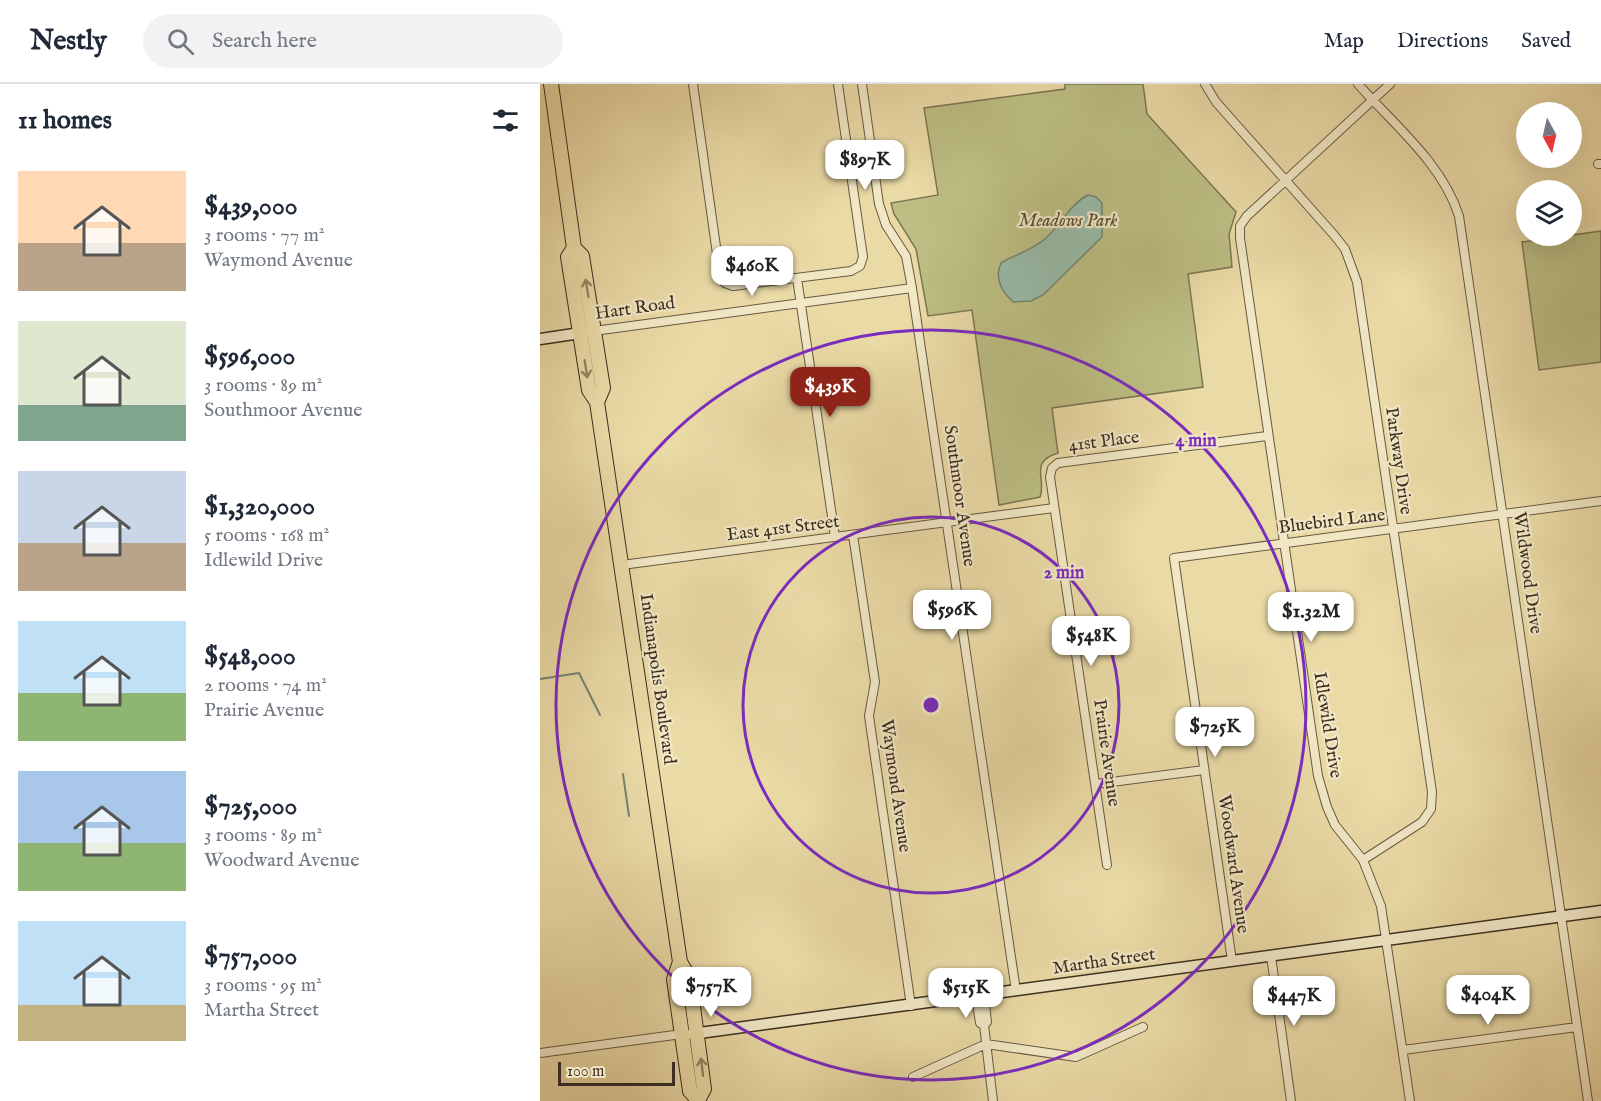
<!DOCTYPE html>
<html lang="en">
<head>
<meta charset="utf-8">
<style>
	:root { --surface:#fff; --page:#f2f2f3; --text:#1f2937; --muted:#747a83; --line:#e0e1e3; --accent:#8f2418 }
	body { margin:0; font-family:"IM FELL English",serif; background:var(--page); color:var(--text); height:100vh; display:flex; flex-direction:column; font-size:22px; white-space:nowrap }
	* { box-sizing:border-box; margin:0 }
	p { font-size:20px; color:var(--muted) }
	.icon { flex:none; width:33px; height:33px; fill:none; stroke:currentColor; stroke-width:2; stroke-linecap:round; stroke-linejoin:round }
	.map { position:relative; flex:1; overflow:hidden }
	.side { display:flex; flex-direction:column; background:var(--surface); width:540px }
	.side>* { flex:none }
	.needle { width:39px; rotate:172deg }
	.buttons { position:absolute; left:976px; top:18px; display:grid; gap:12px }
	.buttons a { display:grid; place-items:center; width:66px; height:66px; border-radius:50%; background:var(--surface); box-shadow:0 6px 24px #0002; font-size:30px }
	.scale { position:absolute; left:18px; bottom:15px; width:117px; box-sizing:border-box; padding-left:6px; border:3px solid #3d2e21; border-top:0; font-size:16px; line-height:21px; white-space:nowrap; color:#3d2e21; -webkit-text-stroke:4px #f1e7c5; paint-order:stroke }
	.price { position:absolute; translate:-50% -51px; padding:0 14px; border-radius:12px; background:#fff; color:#222; font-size:20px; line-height:39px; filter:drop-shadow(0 2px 3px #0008) }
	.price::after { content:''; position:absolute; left:50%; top:36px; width:18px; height:14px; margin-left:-9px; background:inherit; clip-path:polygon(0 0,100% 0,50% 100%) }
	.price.active { background:var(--accent); color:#fff }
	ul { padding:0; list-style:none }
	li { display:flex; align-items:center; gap:18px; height:150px; padding:0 18px }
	li span { display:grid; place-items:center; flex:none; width:168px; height:120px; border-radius:0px; color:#555 }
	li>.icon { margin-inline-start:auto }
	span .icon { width:72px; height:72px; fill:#fffc; stroke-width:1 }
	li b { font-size:26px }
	h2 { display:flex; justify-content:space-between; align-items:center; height:72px; padding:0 18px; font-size:26px }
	header { display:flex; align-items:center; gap:36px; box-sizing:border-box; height:84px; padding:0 30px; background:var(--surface); border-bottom:2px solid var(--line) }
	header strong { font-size:28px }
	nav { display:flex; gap:33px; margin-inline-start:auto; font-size:21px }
	.search { width:420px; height:54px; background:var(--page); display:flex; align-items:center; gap:15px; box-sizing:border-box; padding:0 21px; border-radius:33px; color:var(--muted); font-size:22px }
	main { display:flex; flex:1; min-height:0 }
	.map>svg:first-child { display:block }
	.green { fill:#bcbe83; stroke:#7c7652; stroke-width:1.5 }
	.water { fill:#98bba8; stroke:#748372; stroke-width:1.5 }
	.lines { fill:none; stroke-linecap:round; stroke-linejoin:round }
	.stream { stroke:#748372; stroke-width:2 }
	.street-casing { stroke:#685942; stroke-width:10 }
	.secondary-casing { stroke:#3d2e21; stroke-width:13 }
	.highway-casing { stroke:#3d2e21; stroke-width:16 }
	.street { stroke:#f1e7c5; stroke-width:8 }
	.secondary { stroke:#f1e7c5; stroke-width:10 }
	.highway { stroke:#eadaa6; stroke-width:14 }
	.oneway { stroke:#948464 }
	.ring { fill:none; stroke:#7b2cbf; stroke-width:3 }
	.labels { text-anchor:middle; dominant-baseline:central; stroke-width:4.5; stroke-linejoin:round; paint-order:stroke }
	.park-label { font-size:18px; font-style:italic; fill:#564b35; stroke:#f1e7c5 }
	.street-label { font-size:18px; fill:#3d2e21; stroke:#f1e7c5 }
	.centre { fill:#7b2cbf; stroke:#f1e7c5; stroke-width:3 }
	.ring-label { font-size:18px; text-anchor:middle; font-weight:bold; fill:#7b2cbf; stroke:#f1e7c5; stroke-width:4.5; stroke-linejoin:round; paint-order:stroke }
</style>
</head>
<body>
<header>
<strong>Nestly</strong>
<div class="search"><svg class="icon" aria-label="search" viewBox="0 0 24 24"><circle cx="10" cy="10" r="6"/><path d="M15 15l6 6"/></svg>Search here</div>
<nav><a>Map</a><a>Directions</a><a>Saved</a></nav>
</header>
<main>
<section class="side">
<h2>11 homes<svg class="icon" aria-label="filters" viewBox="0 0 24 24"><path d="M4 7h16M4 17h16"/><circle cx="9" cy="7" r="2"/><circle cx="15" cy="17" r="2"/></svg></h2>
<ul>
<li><span style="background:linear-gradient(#ffd9b3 60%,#b9a48a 0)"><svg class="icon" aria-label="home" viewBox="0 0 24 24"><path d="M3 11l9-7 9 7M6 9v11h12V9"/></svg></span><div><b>$439,000</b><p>3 rooms · 77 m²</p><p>Waymond Avenue</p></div></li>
<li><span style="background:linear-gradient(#dfe7d0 70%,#7fa58c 0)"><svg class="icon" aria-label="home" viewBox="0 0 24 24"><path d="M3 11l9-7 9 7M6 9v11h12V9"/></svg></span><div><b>$596,000</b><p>3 rooms · 89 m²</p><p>Southmoor Avenue</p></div></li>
<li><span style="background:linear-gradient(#c9d6e8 60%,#b9a48a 0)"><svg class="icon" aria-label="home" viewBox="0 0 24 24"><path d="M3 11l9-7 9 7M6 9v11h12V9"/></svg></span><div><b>$1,320,000</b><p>5 rooms · 168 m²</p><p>Idlewild Drive</p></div></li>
<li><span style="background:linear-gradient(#bfe0f5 60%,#8fb573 0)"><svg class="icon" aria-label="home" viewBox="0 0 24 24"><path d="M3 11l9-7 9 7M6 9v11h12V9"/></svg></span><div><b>$548,000</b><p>2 rooms · 74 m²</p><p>Prairie Avenue</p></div></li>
<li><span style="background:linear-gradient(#a9c7e8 60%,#8fb573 0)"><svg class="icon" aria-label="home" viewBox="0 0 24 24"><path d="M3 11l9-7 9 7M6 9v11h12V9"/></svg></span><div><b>$725,000</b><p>3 rooms · 89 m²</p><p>Woodward Avenue</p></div></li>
<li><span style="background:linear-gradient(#bfe0f5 70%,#c2b280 0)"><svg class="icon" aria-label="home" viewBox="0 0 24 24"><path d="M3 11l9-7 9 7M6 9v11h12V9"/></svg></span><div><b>$757,000</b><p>3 rooms · 95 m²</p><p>Martha Street</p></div></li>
</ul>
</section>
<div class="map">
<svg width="1061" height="1017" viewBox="0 0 1061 1017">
	<rect width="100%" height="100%" fill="#eadaa6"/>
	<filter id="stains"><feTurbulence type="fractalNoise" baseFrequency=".00333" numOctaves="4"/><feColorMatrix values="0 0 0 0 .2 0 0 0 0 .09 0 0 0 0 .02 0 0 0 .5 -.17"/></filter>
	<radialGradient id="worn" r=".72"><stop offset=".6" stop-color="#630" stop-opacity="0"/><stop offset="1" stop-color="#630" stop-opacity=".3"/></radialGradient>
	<path class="green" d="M 525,0 L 603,0 L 607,30 L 696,128 L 689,150 L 692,183 L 648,190 L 663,303 L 512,324 L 518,369 C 488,378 507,395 500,413 L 459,421 L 432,226 L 388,232 L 376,165 L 354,130 L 351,119 L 398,111 L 384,24 L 525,5 Z
		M 1061,147 L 1061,278 L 999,286 L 982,158 Z"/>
	<path class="water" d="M 548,111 L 556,113 L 562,119 L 562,153 L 503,211 L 491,217 L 473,218 C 461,207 454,194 461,179 C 476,170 493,166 506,154 C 521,141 530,120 548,111 Z"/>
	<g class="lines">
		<path class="stream" d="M 0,595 L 39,589 L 60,631
			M 83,690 L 89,732"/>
		<g class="street-casing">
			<path id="street" d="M 153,0 L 180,191 L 185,199 L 193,202 L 311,187 L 320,182 L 323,173 L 298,0
				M 322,0 L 339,120 L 346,141 L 366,172 L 372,204 L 476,907
				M 665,0 L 676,18 L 794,151 L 805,165 L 817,198 L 892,708 L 891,725 L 882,738 L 823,776
				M 818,0 C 854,41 902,79 919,132 L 1048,1017
				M 850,0 L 707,132 L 700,142 L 700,154 L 778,692 L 787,723 L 795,741 L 823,776 L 841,822 L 870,1017
				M 1058,80 L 1061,80
				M 257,194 L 295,453
				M 54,247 L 372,204
				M 313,451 L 335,598 L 329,632 L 371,922
				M 82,481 L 514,424
				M 556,700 L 664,686
				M 567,781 L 510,393 L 512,384 L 518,379 L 727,352
				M 731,872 L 751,1017
				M 692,877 L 634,474 L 1061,417
				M 444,911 L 447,938 L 444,941
				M 436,913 L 440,939 L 444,941 L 453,1017
				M 863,966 L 1037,943
				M 0,969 L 142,950
				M 373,993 L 446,960 L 536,973 L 603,943"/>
		</g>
		<g class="secondary-casing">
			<path id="secondary" d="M 0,255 L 47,248
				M 152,950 L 1061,827"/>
		</g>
		<g class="highway-casing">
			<path id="highway" d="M 11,0 L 34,164 L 28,173 L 49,306 L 57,318 L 140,878 L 149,893 L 164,1005 L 158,1016
				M 34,164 L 42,172 L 63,304 L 57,318
				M 140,878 L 134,895 L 150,1007 L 159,1017"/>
		</g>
		<use href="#street" class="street"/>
		<use href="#secondary" class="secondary"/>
		<use href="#highway" class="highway"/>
	</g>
	<defs><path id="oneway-shaft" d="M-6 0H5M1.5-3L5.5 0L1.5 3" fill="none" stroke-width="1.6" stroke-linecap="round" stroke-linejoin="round" transform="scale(1.5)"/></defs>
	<g class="oneway">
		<use href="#oneway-shaft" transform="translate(47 204) rotate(-99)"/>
		<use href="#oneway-shaft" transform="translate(46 285) rotate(81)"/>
		<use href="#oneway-shaft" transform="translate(162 983) rotate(-97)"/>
	</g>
	<g class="ring">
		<circle cx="391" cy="621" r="188"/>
		<circle cx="391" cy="621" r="375"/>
	</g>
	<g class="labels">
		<g class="park-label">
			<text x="528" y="137">Meadows Park</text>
		</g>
		<g class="street-label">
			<text transform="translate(95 225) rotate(-8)">Hart Road</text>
			<text transform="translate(564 358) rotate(-7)">41st Place</text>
			<text transform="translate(858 377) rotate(82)">Parkway Drive</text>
			<text transform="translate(419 412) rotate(82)">Southmoor Avenue</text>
			<text transform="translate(792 438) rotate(-7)">Bluebird Lane</text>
			<text transform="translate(243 445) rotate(-7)">East 41st Street</text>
			<text transform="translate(987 489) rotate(82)">Wildwood Drive</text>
			<text transform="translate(117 595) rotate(82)">Indianapolis Boulevard</text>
			<text transform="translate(787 641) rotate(81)">Idlewild Drive</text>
			<text transform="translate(566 669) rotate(82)">Prairie Avenue</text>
			<text transform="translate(355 702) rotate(82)">Waymond Avenue</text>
			<text transform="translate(693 780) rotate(82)">Woodward Avenue</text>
			<text transform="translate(564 878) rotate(-8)">Martha Street</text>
		</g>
	</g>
	<circle cx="391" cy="621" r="9" class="centre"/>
	<g class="ring-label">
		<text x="656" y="362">4 min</text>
		<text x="524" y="494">2 min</text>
	</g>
	<rect width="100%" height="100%" filter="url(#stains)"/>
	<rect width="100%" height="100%" fill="url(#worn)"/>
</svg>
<div class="buttons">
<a><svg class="needle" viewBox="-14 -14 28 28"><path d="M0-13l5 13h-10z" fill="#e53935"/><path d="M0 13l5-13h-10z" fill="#747a83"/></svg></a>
<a><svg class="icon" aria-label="layers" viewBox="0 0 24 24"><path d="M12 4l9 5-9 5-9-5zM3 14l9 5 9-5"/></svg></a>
</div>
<div class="scale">100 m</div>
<b class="price" style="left:325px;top:107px">$897K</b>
<b class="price" style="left:212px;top:213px">$460K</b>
<b class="price active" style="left:290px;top:334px">$439K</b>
<b class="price" style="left:412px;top:557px">$596K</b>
<b class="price" style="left:771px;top:559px">$1.32M</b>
<b class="price" style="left:551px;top:583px">$548K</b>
<b class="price" style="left:675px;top:674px">$725K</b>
<b class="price" style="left:171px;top:934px">$757K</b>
<b class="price" style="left:426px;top:935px">$515K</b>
<b class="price" style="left:948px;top:942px">$404K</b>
<b class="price" style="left:754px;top:943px">$447K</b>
</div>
</main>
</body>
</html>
